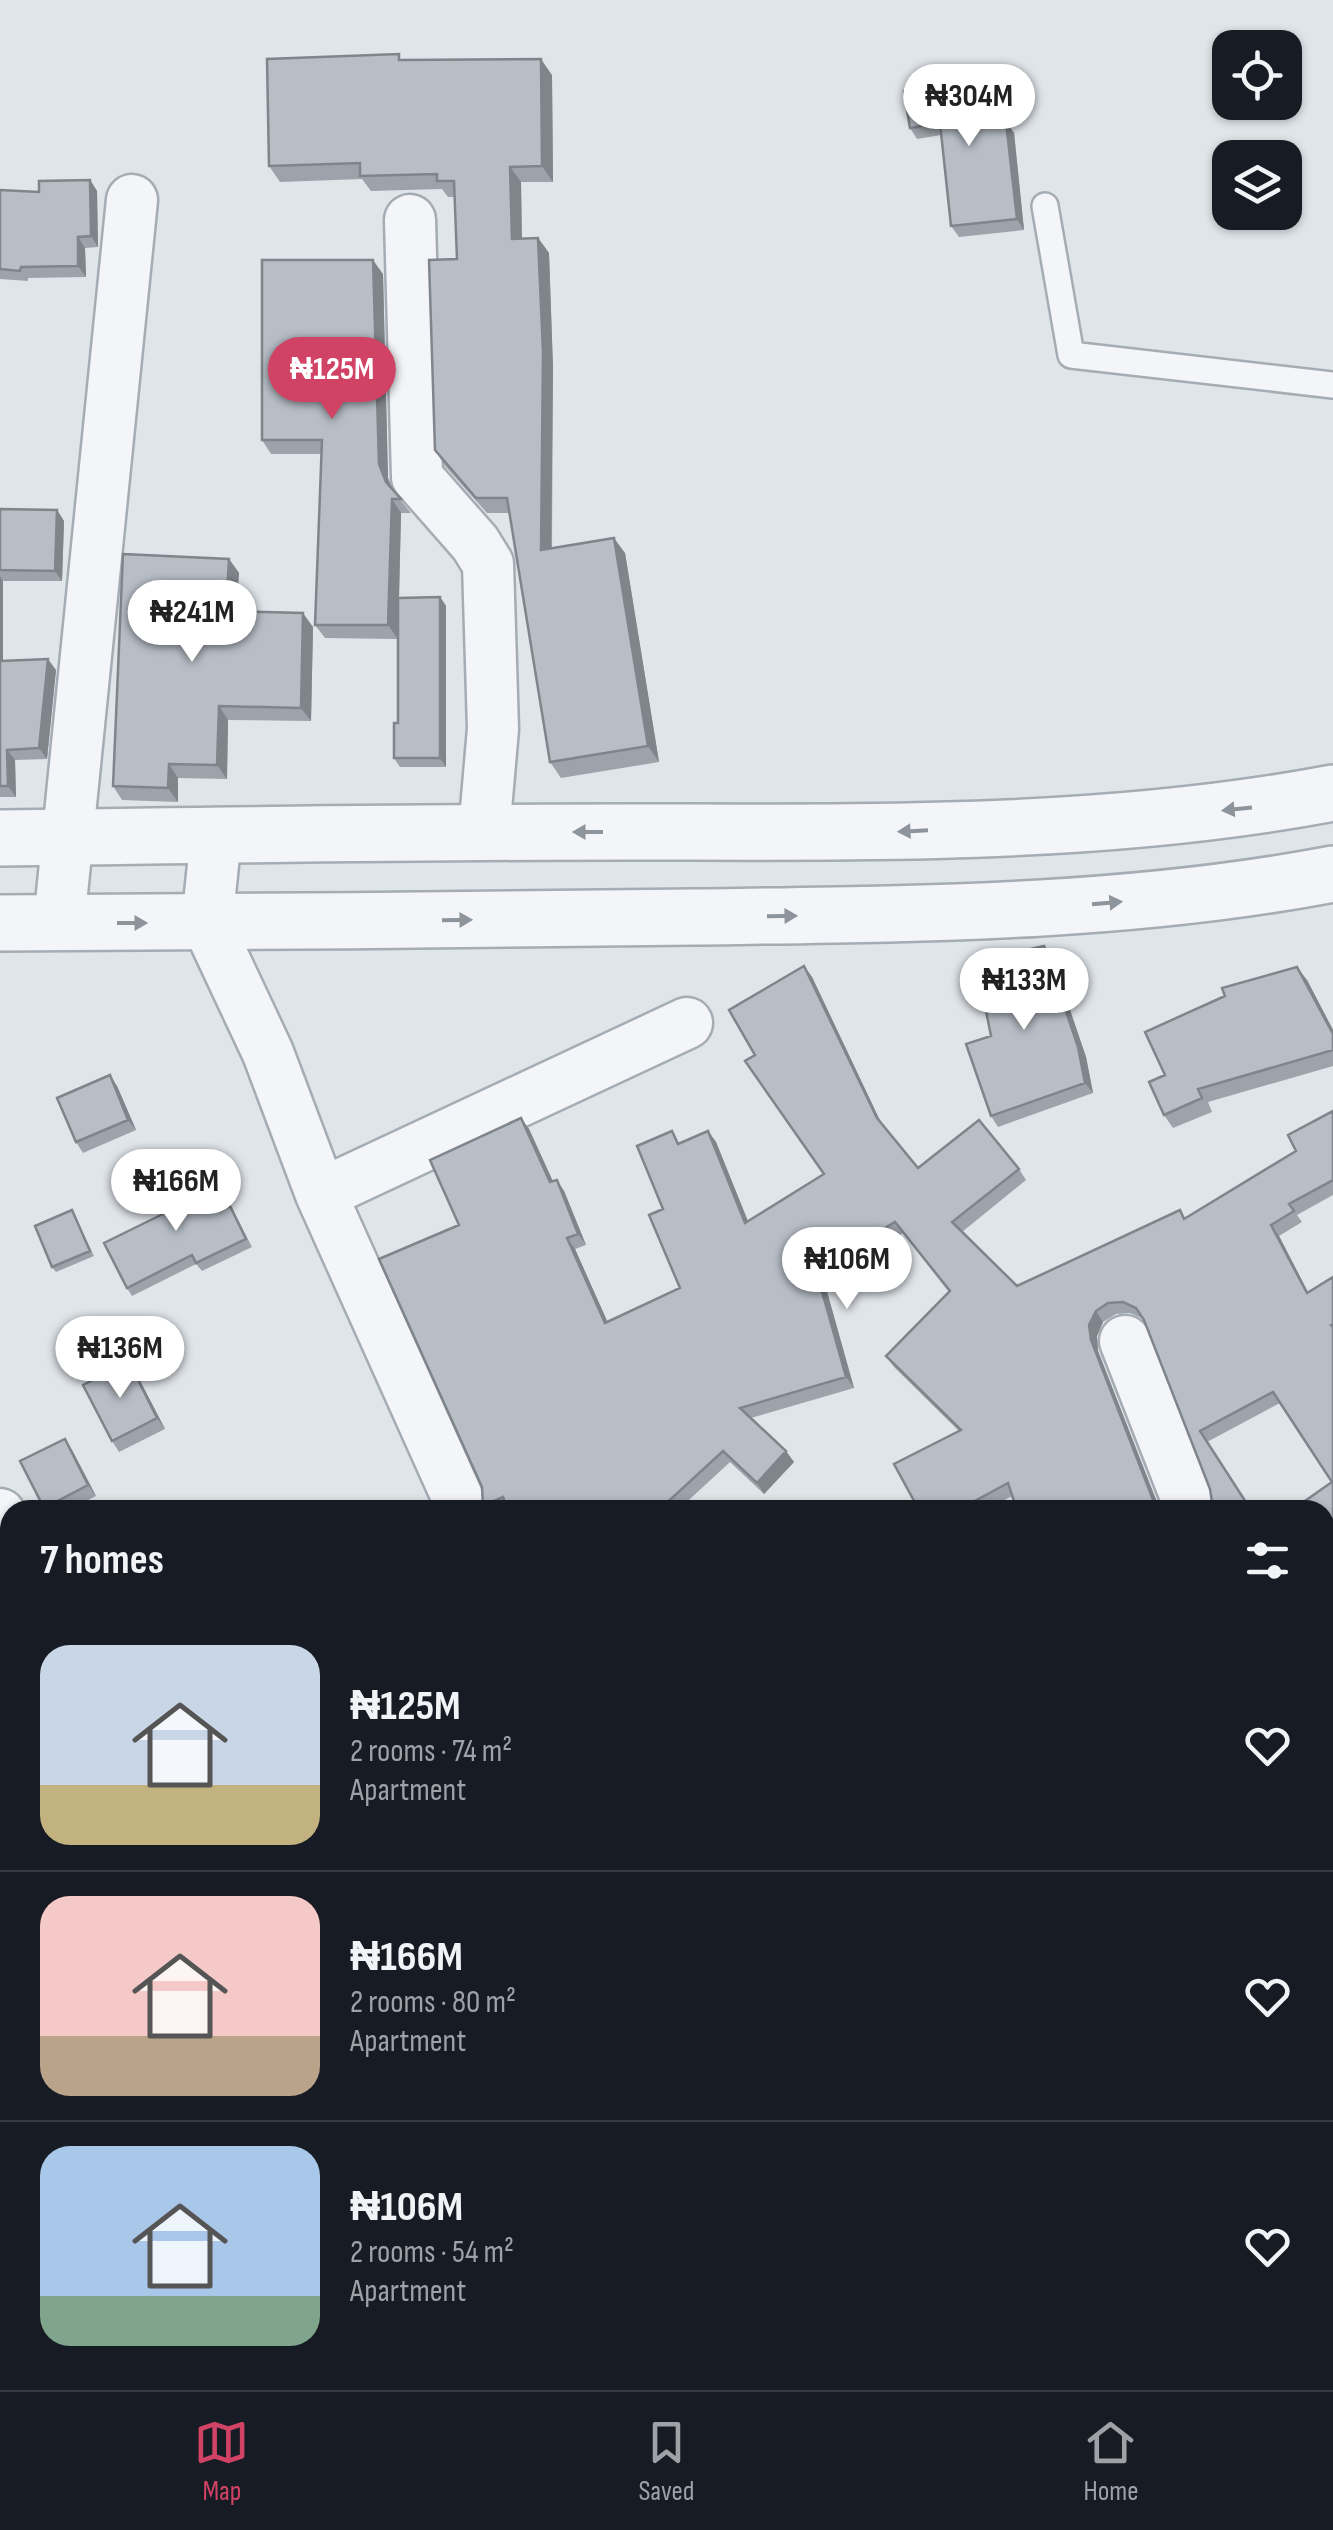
<!DOCTYPE html>
<html lang="en">
<head>
<meta charset="utf-8">
<style>
	:root { --surface:#171b24; --page:#20242c; --text:#f1f3f6; --muted:#9ea1a6; --line:#363941; --accent:#d14364 }
	body { margin:0; font-family:"Sofia Sans Condensed",sans-serif; background:var(--page); color:var(--text); height:100vh; display:flex; flex-direction:column; font-size:38px; white-space:nowrap }
	* { box-sizing:border-box; margin:0 }
	p { font-size:32px; color:var(--muted) }
	.icon { flex:none; width:55px; height:55px; fill:none; stroke:currentColor; stroke-width:2; stroke-linecap:round; stroke-linejoin:round }
	.map { position:relative; flex:1; overflow:hidden }
	.panel { position:absolute; left:0px; top:1500px; width:1335px; height:890px; display:flex; flex-direction:column; background:var(--surface); border-radius:30px 30px 0 0; box-shadow:0 2px 8px #0004 }
	.panel>* { flex:none }
	.fabs { position:absolute; left:1212px; top:30px; display:grid; gap:20px }
	.fabs a { display:grid; place-items:center; width:90px; height:90px; border-radius:20px; background:var(--surface); box-shadow:0 2px 8px #0004; font-size:50px }
	.price { position:absolute; translate:-50% -85px; padding:0 22px; border-radius:35px; background:#fff; color:#222; font-size:32px; line-height:65px; filter:drop-shadow(0 2px 5px #0008) }
	.price::after { content:''; position:absolute; left:50%; top:60px; width:30px; height:22px; margin-left:-15px; background:inherit; clip-path:polygon(0 0,100% 0,50% 100%) }
	.price.selected { background:var(--accent); color:#fff }
	ul { padding:0; list-style:none }
	li { display:flex; align-items:center; gap:30px; height:250px; padding:0 40px }
	li+li { border-top:2px solid var(--line) }
	li span { display:grid; place-items:center; flex:none; width:280px; height:200px; border-radius:30px; color:#555 }
	li>.icon { margin-inline-start:auto }
	span .icon { width:120px; height:120px; fill:#fffc; stroke-width:1 }
	li b { font-size:42px }
	h2 { display:flex; justify-content:space-between; align-items:center; height:120px; padding:0 40px; font-size:42px }
	.dock { display:flex; justify-content:space-around; align-items:center; height:140px; border-top:2px solid var(--line); background:var(--surface); font-size:28px; color:var(--muted) }
	.dock a { display:grid; justify-items:center; gap:5px }
	.dock .selected { color:var(--accent) }
	.map>svg:first-child { display:block }
	.lines { fill:none; stroke-linecap:round; stroke-linejoin:round }
	.service-casing { stroke:#a5acb4; stroke-width:30 }
	.minor-casing { stroke:#a5acb4; stroke-width:55 }
	.tertiary-casing { stroke:#a5acb4; stroke-width:60 }
	.service { stroke:#f3f5f8; stroke-width:25 }
	.minor { stroke:#f3f5f8; stroke-width:50 }
	.tertiary { stroke:#f3f5f8; stroke-width:55 }
	.wall { fill:#9da3aa }
	.shaded-wall { fill:#80858b }
	.building { fill:#b7bec6; stroke:#80858b; stroke-width:2.5 }
	.oneway { fill:#8e949c }
</style>
</head>
<body>
<div class="map">
<svg width="1333" height="2390" viewBox="0 0 1333 2390">
	<rect width="100%" height="100%" fill="#e0e5ea"/>
	<g class="lines">
		<g class="service-casing">
			<path id="service" d="M 1045,206 L 1071,355 L 1333,385"/>
		</g>
		<g class="minor-casing">
			<path id="minor" d="M 410,220 L 417,477 L 475,543 L 488,564 L 493,729 L 484,832
				M 216,836 L 207,923 L 268,1053 L 321,1194 L 463,1510
				M 59,923 L 132,200
				M 321,1194 L 687,1023
				M 1125,1341 L 1191,1510
				M 0,1514 L 10,1537
				M 1325,1717 L 1333,1710
				M 0,2023 L 10,2036
				M 0,2172 L 10,2168
				M 1325,2272 L 1333,2270
				M 1189,2380 L 1191,2390
				M 1006,2390 L 1027,2380"/>
		</g>
		<g class="tertiary-casing">
			<path id="tertiary" d="M 0,838 C 209,835 417,832 626,832 C 861,832 1101,837 1333,793
				M 0,923 C 231,922 463,920 694,917 C 908,914 1123,914 1333,874"/>
		</g>
		<use href="#service" class="service"/>
		<use href="#minor" class="minor"/>
		<use href="#tertiary" class="tertiary"/>
	</g>
	<path class="wall" d="M 403,60 L 552,75 L 553,182 L 521,182 L 522,239 L 538,238 L 549,253 L 553,368 L 552,548 L 625,553 L 659,762 L 561,778 L 550,762 L 510,513 L 487,513 L 445,466 L 435,450 L 457,259 L 455,197 L 448,197 L 442,189 L 371,191 L 362,179 L 280,182 L 269,166 Z
		M 999,88 L 1004,122 L 1006,122 L 1014,133 L 1024,230 L 959,237 L 951,226 L 941,135 L 917,139 L 910,128 Z
		M 90,180 L 97,191 L 98,247 L 85,248 L 86,277 L 28,278 L 28,281 L 0,279 L 0,190 L 39,192 Z
		M 383,274 L 388,478 L 393,491 L 411,513 L 401,513 L 399,598 L 440,597 L 446,606 L 446,767 L 400,767 L 394,758 L 398,723 L 398,639 L 325,638 L 315,625 L 322,454 L 271,454 L 262,440 Z
		M 0,509 L 57,510 L 64,521 L 62,581 L 3,581 L 3,661 L 56,670 L 47,759 L 15,760 L 16,797 L 0,797 Z
		M 229,559 L 239,573 L 236,612 L 313,627 L 311,721 L 228,720 L 227,779 L 178,778 L 178,802 L 122,800 L 113,786 Z
		M 1044,946 L 1052,957 L 1086,1057 L 1093,1093 L 998,1127 L 991,1116 L 991,1036 Z
		M 804,966 L 812,977 L 882,1125 L 918,1168 L 1019,1169 L 1026,1180 L 962,1232 L 1017,1286 L 1180,1210 L 1185,1218 L 1296,1151 L 1333,1111 L 1333,1195 L 1297,1215 L 1302,1222 L 1279,1236 L 1308,1292 L 1333,1277 L 1333,1585 L 1325,1590 L 1325,1510 L 1332,1482 L 1280,1403 L 1207,1442 L 1212,1502 L 1210,1489 L 1144,1319 L 1130,1313 L 1116,1314 L 1103,1322 L 1097,1336 L 1098,1351 L 1160,1510 L 1017,1510 L 1012,1496 L 986,1510 L 919,1510 L 959,1431 L 894,1367 L 886,1356 L 949,1292 L 903,1233 L 824,1281 L 854,1388 L 751,1418 L 794,1462 L 764,1494 L 730,1462 L 678,1510 L 486,1510 L 483,1506 L 459,1225 L 521,1118 L 529,1129 L 553,1181 L 564,1191 L 586,1245 L 575,1249 L 607,1322 L 680,1288 L 663,1209 L 708,1131 L 716,1142 L 748,1221 L 824,1174 L 755,1055 Z
		M 1307,980 L 1333,1030 L 1333,1066 L 1208,1102 L 1212,1112 L 1173,1128 L 1164,1115 Z
		M 117,1086 L 136,1130 L 83,1153 L 76,1142 Z
		M 210,1182 L 222,1210 L 235,1214 L 252,1247 L 202,1271 L 196,1264 L 132,1296 L 127,1288 L 175,1208 Z
		M 72,1210 L 94,1256 L 56,1272 L 52,1267 Z
		M 136,1373 L 165,1429 L 119,1452 L 112,1441 Z
		M 72,1450 L 96,1496 L 69,1510 L 46,1510 L 20,1461 Z
		M 1325,1928 L 1333,1939 L 1333,1956 L 1325,1963 Z
		M 10,2205 L 10,2271 L 0,2261 L 0,2214 Z
		M 480,2380 L 571,2380 L 558,2390 L 488,2390 Z
		M 715,2380 L 791,2380 L 779,2390 L 723,2390 Z"/>
	<path class="shaded-wall" d="M 541,59 L 552,75 L 553,182 L 542,166 Z
		M 991,78 L 999,88 L 1006,134 L 998,123 Z
		M 1006,122 L 1014,133 L 1024,230 L 1017,219 Z
		M 510,167 L 521,182 L 522,254 L 512,239 Z
		M 90,180 L 97,191 L 98,247 L 91,236 Z
		M 78,237 L 85,248 L 86,277 L 78,266 Z
		M 538,238 L 549,253 L 553,368 L 551,566 L 541,550 Z
		M 373,260 L 383,274 L 388,478 L 395,496 L 386,482 L 379,464 Z
		M 392,499 L 401,513 L 398,639 L 388,625 Z
		M 57,510 L 64,521 L 62,581 L 55,571 Z
		M 614,538 L 625,553 L 659,762 L 648,746 Z
		M 229,559 L 239,573 L 235,625 L 226,611 Z
		M 0,576 L 3,581 L 3,672 L 0,668 Z
		M 440,597 L 446,606 L 446,767 L 440,758 Z
		M 303,613 L 313,627 L 311,721 L 301,708 Z
		M 48,659 L 56,670 L 47,759 L 39,748 Z
		M 219,706 L 228,720 L 227,779 L 217,765 Z
		M 7,750 L 15,760 L 16,797 L 8,786 Z
		M 169,764 L 178,778 L 178,802 L 168,788 Z
		M 1044,946 L 1052,957 L 1086,1057 L 1093,1093 L 1085,1083 Z
		M 804,966 L 812,977 L 884,1129 L 877,1118 Z
		M 1297,967 L 1307,980 L 1333,1030 L 1333,1034 Z
		M 110,1075 L 117,1086 L 136,1130 L 128,1120 Z
		M 521,1118 L 529,1129 L 558,1193 L 550,1182 Z
		M 708,1131 L 716,1142 L 753,1234 L 745,1223 Z
		M 205,1174 L 210,1182 L 226,1218 L 221,1211 Z
		M 557,1180 L 564,1191 L 586,1245 L 578,1234 Z
		M 1271,1225 L 1279,1236 L 1314,1304 L 1307,1293 Z
		M 567,1238 L 575,1249 L 613,1334 L 605,1323 Z
		M 816,1270 L 824,1281 L 854,1388 L 846,1377 Z
		M 1096,1311 L 1103,1322 L 1097,1336 L 1098,1351 L 1160,1510 L 1157,1510 L 1091,1340 L 1089,1325 Z
		M 129,1362 L 136,1373 L 165,1429 L 157,1418 Z
		M 65,1439 L 72,1450 L 96,1496 L 88,1485 Z
		M 786,1451 L 794,1462 L 764,1494 L 757,1483 Z
		M 0,1612 L 10,1634 L 10,1641 L 0,1620 Z"/>
	<path class="building" d="M 399,54 L 399,60 L 541,59 L 542,166 L 510,167 L 512,239 L 538,238 L 543,352 L 541,550 L 614,538 L 648,746 L 550,762 L 507,498 L 476,498 L 435,450 L 429,260 L 457,259 L 454,181 L 437,181 L 437,174 L 360,176 L 360,163 L 269,166 L 267,59 Z
		M 991,78 L 998,123 L 1006,122 L 1017,219 L 951,226 L 940,123 L 910,128 L 904,91 Z
		M 90,180 L 91,236 L 78,237 L 78,266 L 21,267 L 20,271 L 0,269 L 0,190 L 39,192 L 39,181 Z
		M 262,260 L 373,260 L 379,464 L 386,482 L 401,499 L 392,499 L 388,625 L 315,625 L 322,440 L 262,440 Z
		M 0,509 L 57,510 L 55,571 L 0,570 Z
		M 123,554 L 229,559 L 226,611 L 303,613 L 301,708 L 219,706 L 217,765 L 169,764 L 168,788 L 113,786 Z
		M 440,597 L 440,758 L 394,758 L 394,723 L 398,723 L 398,598 Z
		M 48,659 L 39,748 L 7,750 L 8,786 L 0,786 L 0,661 Z
		M 1044,946 L 1078,1047 L 1085,1083 L 991,1116 L 966,1044 L 991,1036 L 976,961 Z
		M 804,966 L 877,1118 L 918,1168 L 979,1120 L 1019,1169 L 952,1222 L 1017,1286 L 1180,1210 L 1184,1219 L 1296,1151 L 1288,1135 L 1333,1111 L 1333,1180 L 1289,1204 L 1294,1211 L 1271,1225 L 1307,1293 L 1333,1277 L 1333,1324 L 1331,1325 L 1333,1327 L 1333,1568 L 1325,1574 L 1325,1510 L 1292,1510 L 1332,1482 L 1273,1392 L 1200,1431 L 1251,1510 L 1209,1510 L 1212,1502 L 1210,1489 L 1144,1320 L 1136,1308 L 1123,1302 L 1108,1303 L 1096,1311 L 1089,1325 L 1091,1340 L 1157,1510 L 1017,1510 L 1008,1483 L 958,1510 L 919,1510 L 894,1464 L 961,1430 L 886,1356 L 950,1291 L 895,1222 L 816,1270 L 846,1377 L 740,1408 L 786,1451 L 757,1483 L 723,1451 L 659,1510 L 508,1510 L 503,1497 L 483,1506 L 482,1487 L 379,1259 L 459,1225 L 430,1160 L 521,1118 L 550,1182 L 557,1180 L 578,1234 L 567,1238 L 605,1323 L 680,1288 L 649,1215 L 663,1209 L 637,1146 L 672,1131 L 678,1144 L 708,1131 L 745,1223 L 824,1174 L 745,1061 L 755,1055 L 729,1010 Z
		M 1297,967 L 1333,1034 L 1333,1050 L 1198,1089 L 1202,1098 L 1164,1115 L 1149,1082 L 1165,1075 L 1145,1032 L 1225,996 L 1222,988 Z
		M 110,1075 L 128,1120 L 76,1142 L 57,1098 Z
		M 205,1174 L 221,1211 L 230,1206 L 246,1239 L 196,1263 L 192,1255 L 127,1288 L 104,1243 L 175,1208 L 168,1191 Z
		M 72,1210 L 90,1251 L 52,1267 L 35,1226 Z
		M 129,1362 L 157,1418 L 112,1441 L 83,1385 Z
		M 65,1439 L 88,1485 L 44,1508 L 20,1461 Z
		M 0,1620 L 10,1641 L 10,1854 L 2,1839 L 8,1835 L 0,1819 Z
		M 1325,1928 L 1331,1936 L 1325,1940 Z
		M 10,2205 L 10,2267 L 0,2256 L 0,2214 Z
		M 114,2380 L 338,2380 L 347,2390 L 123,2390 Z
		M 482,2380 L 542,2380 L 528,2390 L 490,2390 Z
		M 716,2380 L 763,2380 L 751,2390 L 724,2390 Z"/>
	<defs><path id="oneway-solid" d="M-6-.8H1V-3.2L6.5 0L1 3.2V.8H-6Z" transform="scale(2.5)"/></defs>
	<g class="oneway">
		<use href="#oneway-solid" transform="translate(1237 809) rotate(174)"/>
		<use href="#oneway-solid" transform="translate(913 831) rotate(177)"/>
		<use href="#oneway-solid" transform="translate(588 832) rotate(-180)"/>
		<use href="#oneway-solid" transform="translate(1107 903) rotate(-5)"/>
		<use href="#oneway-solid" transform="translate(782 916) rotate(-1)"/>
		<use href="#oneway-solid" transform="translate(457 920) rotate(-1)"/>
		<use href="#oneway-solid" transform="translate(132 923)"/>
	</g>
</svg>
<div class="fabs">
<a><svg class="icon" aria-label="locate" viewBox="0 0 24 24"><circle cx="12" cy="12" r="6"/><path d="M12 2v4M12 18v4M2 12h4M18 12h4"/></svg></a>
<a><svg class="icon" aria-label="layers" viewBox="0 0 24 24"><path d="M12 4l9 5-9 5-9-5zM3 14l9 5 9-5"/></svg></a>
</div>
<b class="price" style="left:969px;top:149px">₦304M</b>
<b class="price selected" style="left:332px;top:422px">₦125M</b>
<b class="price" style="left:192px;top:665px">₦241M</b>
<b class="price" style="left:1024px;top:1033px">₦133M</b>
<b class="price" style="left:176px;top:1234px">₦166M</b>
<b class="price" style="left:847px;top:1312px">₦106M</b>
<b class="price" style="left:120px;top:1401px">₦136M</b>
<section class="panel">
<h2>7 homes<svg class="icon" aria-label="filters" viewBox="0 0 24 24"><path d="M4 7h16M4 17h16"/><circle cx="9" cy="7" r="2"/><circle cx="15" cy="17" r="2"/></svg></h2>
<ul>
<li><span style="background:linear-gradient(#c9d6e8 70%,#c2b280 0)"><svg class="icon" aria-label="home" viewBox="0 0 24 24"><path d="M3 11l9-7 9 7M6 9v11h12V9"/></svg></span><div><b>₦125M</b><p>2 rooms · 74 m²</p><p>Apartment</p></div><svg class="icon" aria-label="heart" viewBox="0 0 24 24"><path d="M12 20l-8-8c-3-5 5-10 8-4 3-6 11-1 8 4z"/></svg></li>
<li><span style="background:linear-gradient(#f6c9c9 70%,#b9a48a 0)"><svg class="icon" aria-label="home" viewBox="0 0 24 24"><path d="M3 11l9-7 9 7M6 9v11h12V9"/></svg></span><div><b>₦166M</b><p>2 rooms · 80 m²</p><p>Apartment</p></div><svg class="icon" aria-label="heart" viewBox="0 0 24 24"><path d="M12 20l-8-8c-3-5 5-10 8-4 3-6 11-1 8 4z"/></svg></li>
<li><span style="background:linear-gradient(#a9c7e8 75%,#7fa58c 0)"><svg class="icon" aria-label="home" viewBox="0 0 24 24"><path d="M3 11l9-7 9 7M6 9v11h12V9"/></svg></span><div><b>₦106M</b><p>2 rooms · 54 m²</p><p>Apartment</p></div><svg class="icon" aria-label="heart" viewBox="0 0 24 24"><path d="M12 20l-8-8c-3-5 5-10 8-4 3-6 11-1 8 4z"/></svg></li>
</ul>
</section>
</div>
<nav class="dock">
<a class="selected"><svg class="icon" aria-label="map" viewBox="0 0 24 24"><path d="M3 6l6-2 6 2 6-2v14l-6 2-6-2-6 2zM9 4v14M15 6v14"/></svg>Map</a>
<a><svg class="icon" aria-label="saved" viewBox="0 0 24 24"><path d="M7 4h10v16l-5-4-5 4z"/></svg>Saved</a>
<a><svg class="icon" aria-label="home" viewBox="0 0 24 24"><path d="M3 11l9-7 9 7M6 9v11h12V9"/></svg>Home</a>
</nav>
</body>
</html>
